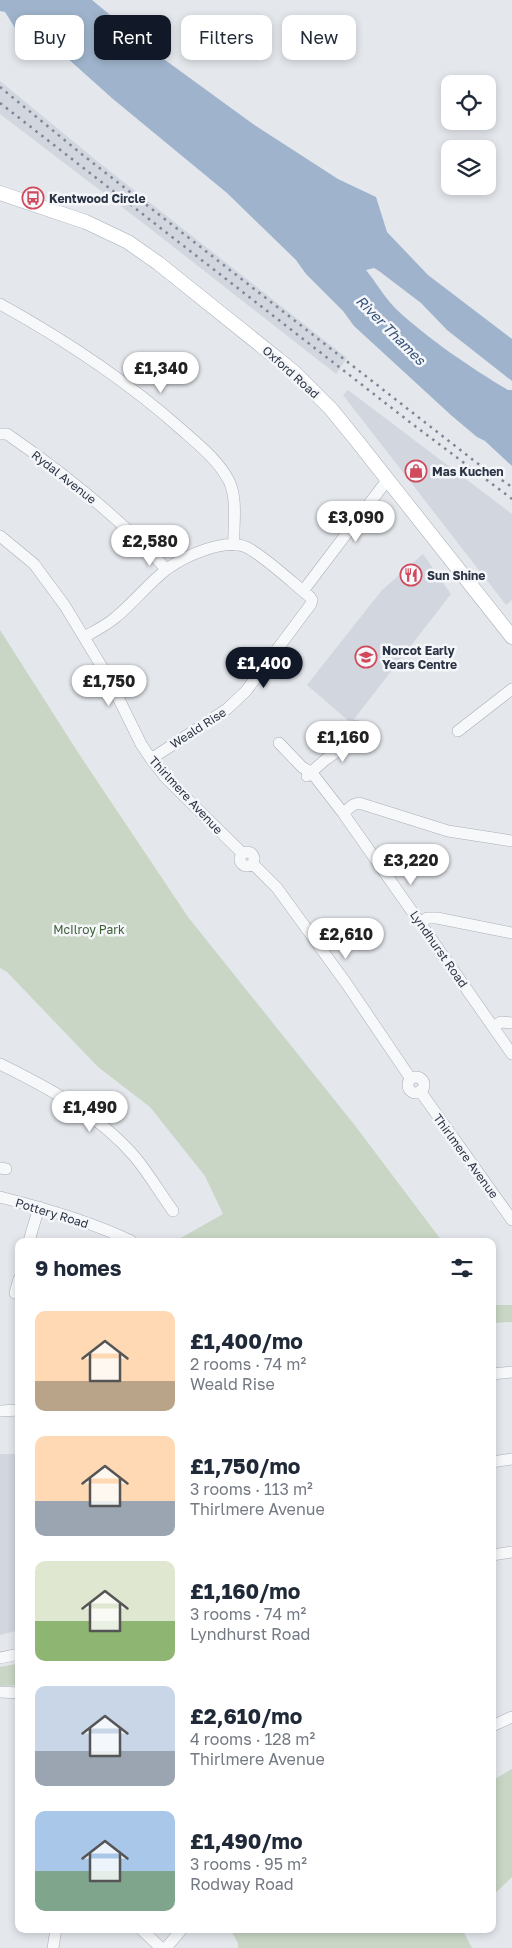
<!DOCTYPE html>
<html lang="en">
<head>
<meta charset="utf-8">
<style>
	:root { --surface:#fff; --page:#f6f6f7; --text:#1f2937; --muted:#747a83; --accent:#111827 }
	body { margin:0; font-family:"Golos Text",sans-serif; background:var(--page); color:var(--text); height:100vh; display:flex; flex-direction:column; font-size:19px; white-space:nowrap }
	* { box-sizing:border-box; margin:0 }
	p { font-size:16px; color:var(--muted) }
	.icon { flex:none; width:28px; height:28px; fill:none; stroke:currentColor; stroke-width:2; stroke-linecap:round; stroke-linejoin:round }
	.map { position:relative; flex:1; overflow:hidden }
	.drawer { position:absolute; left:15px; top:1238px; width:481px; height:695px; display:flex; flex-direction:column; background:var(--surface); border-radius:10px; box-shadow:0 2px 8px #0003 }
	.drawer>* { flex:none }
	.hud { position:absolute; left:15px; top:15px; width:482px; height:45px; display:flex; gap:10px }
	.tools { position:absolute; left:441px; top:75px; display:grid; gap:10px }
	.tools a { display:grid; place-items:center; width:55px; height:55px; border-radius:10px; background:var(--surface); box-shadow:0 2px 8px #0003; font-size:25px }
	.price { position:absolute; translate:-50% -42px; padding:0 11px; border-radius:18px; background:#fff; color:#222; font-size:16px; line-height:32px; filter:drop-shadow(0 1px 2px #0008) }
	.price::after { content:''; position:absolute; left:50%; top:30px; width:15px; height:11px; margin-left:-8px; background:inherit; clip-path:polygon(0 0,100% 0,50% 100%) }
	.price.selected { background:var(--accent); color:#fff }
	ul { padding:0; list-style:none }
	li { display:flex; align-items:center; gap:15px; height:125px; padding:0 20px }
	li span { display:grid; place-items:center; flex:none; width:140px; height:100px; border-radius:10px; color:#555 }
	li>.icon { margin-inline-start:auto }
	span .icon { width:60px; height:60px; fill:#fffc; stroke-width:1 }
	li b { font-size:21px }
	h2 { display:flex; justify-content:space-between; align-items:center; height:60px; padding:0 20px; font-size:21px }
	.pill { padding:0 18px; border-radius:10px; background:var(--surface); box-shadow:0 2px 8px #0003; font-size:18px; line-height:45px }
	.pill.selected { background:var(--accent); color:#fff }
	.map>svg:first-child { display:block }
	.built { fill:#d2d6de }
	.green { fill:#c9d6c5 }
	.water { fill:#9fb4cc }
	.lines { fill:none; stroke-linecap:round; stroke-linejoin:round }
	.minor-casing { stroke:#a9aeb7; stroke-width:12 }
	.major-casing { stroke:#a3abb8; stroke-width:15 }
	.minor { stroke:#f7f8fa; stroke-width:11 }
	.major { stroke:#fff; stroke-width:14 }
	.rail { stroke:#7d8696; stroke-width:2.5; stroke-dasharray:2.5 5; stroke-linecap:butt }
	.labels { text-anchor:middle; dominant-baseline:central; stroke-width:5; stroke-linejoin:round; paint-order:stroke }
	.poi-label { font-size:12px; font-weight:bold; fill:#2b3445; stroke:#f4f6f9; text-anchor:start }
	.street-label { font-size:12px; fill:#2b3445; stroke:#f4f6f9 }
	.park-label { font-size:12px; fill:#3f6138; stroke:#f4f6f9 }
	.water-label { font-size:14px; font-style:italic; fill:#34527a; stroke:#f4f6f9 }
</style>
</head>
<body>
<div class="map">
<svg width="512" height="1948" viewBox="0 0 512 1948">
	<rect width="100%" height="100%" fill="#e4e7ec"/>
	<path class="built" d="M 0,81 L 97,161 L 347,358 L 336,374 L 143,223 L 0,114 Z
		M 348,390 L 512,514 L 512,600 L 506,605 L 343,395 Z
		M 423,554 L 451,594 L 351,723 L 307,685 L 382,590 Z
		M 0,1454 L 19,1454 L 19,1630 L 0,1635 Z"/>
	<path class="green" d="M 0,630 L 79,754 L 188,917 L 353,1123 L 442,1241 L 180,1241 L 179,1239 L 223,1214 L 205,1176 L 150,1107 L 98,1067 L 7,972 L 0,968 Z
		M 493,1305 L 512,1305 L 512,1322 L 493,1323 Z
		M 16,1664 L 19,1668 L 19,1685 L 0,1686 L 0,1667 Z
		M 512,1769 L 512,1877 L 493,1895 L 493,1780 Z
		M 230,1929 L 462,1929 L 472,1948 L 238,1948 L 238,1943 Z"/>
	<path class="water" d="M 0,0 L 92,0 L 161,57 L 253,124 L 338,179 L 376,197 L 387,232 L 428,275 L 512,339 L 512,381 L 447,330 L 421,303 L 379,271 L 374,268 L 366,270 C 376,282 384,297 396,309 C 427,338 471,368 508,390 L 512,390 L 512,466 L 485,441 L 477,437 L 452,416 L 354,326 L 343,311 L 306,274 L 296,260 L 227,193 L 113,99 L 66,57 L 51,48 L 24,36 L 15,28 L 5,12 L 0,11 Z"/>
	<g class="lines">
		<g class="minor-casing">
			<path id="minor" d="M 0,304 C 65,340 127,381 182,430 C 199,445 218,460 229,481 C 238,500 233,524 234,545
				M 0,434 L 7,434 C 65,474 119,517 166,569
				M 0,536 L 34,564 L 65,606 L 108,677 L 141,744 L 151,759 L 166,778 L 243,854
				M 303,591 L 388,479
				M 84,637 C 95,631 107,625 116,617 C 134,602 149,583 167,569 C 185,556 224,538 246,547 C 263,555 294,584 310,597 L 312,600 L 311,604 L 246,691 L 227,709 L 151,759
				M 458,731 L 512,689
				M 279,743 L 302,767 L 312,773 L 343,813 L 512,1054
				M 307,776 L 325,760 L 338,751 L 356,726
				M 343,813 L 353,805 L 359,803 L 448,831 L 512,841
				M240 859a7 7 0 1 1 14 0a7 7 0 1 1-14 0Z
				M 253,864 L 277,888 L 346,983 L 411,1079
				M 421,923 L 427,918 L 437,918 L 512,933
				M 493,1027 L 501,1022 L 512,1023
				M 0,1064 C 49,1088 99,1115 135,1157 C 149,1174 160,1193 173,1211
				M408 1085a8 8 0 1 1 16 0a8 8 0 1 1-16 0Z
				M 420,1091 L 512,1220
				M 0,1168 L 6,1169
				M 0,1197 C 44,1208 90,1221 131,1241
				M 29,1241 L 39,1207
				M 15,1293 L 19,1279
				M 492,1374 L 512,1372
				M 0,1411 L 19,1410
				M 492,1462 L 512,1459
				M 492,1555 L 512,1552
				M 0,1658 L 19,1654
				M 0,1692 L 19,1693
				M 492,1726 L 512,1717
				M 141,1929 L 161,1948
				M 53,1948 L 56,1929
				M 166,1948 L 182,1929"/>
		</g>
		<g class="major-casing">
			<path id="major" d="M 0,193 L 86,222 L 128,242 L 158,263 L 294,372 L 331,409 L 357,441 L 512,637"/>
		</g>
		<use href="#minor" class="minor"/>
		<use href="#major" class="major"/>
		<path class="rail" d="M 0,87 L 84,156 L 477,463 L 512,487
			M 0,103 L 411,423 L 512,499"/>
	</g>
	<defs>
		<g id="bus-ring" transform="scale(1.125)"><circle r="9.5" fill="#f4f6f9" stroke="#d1495b" stroke-width="1.5"/><path d="M-5-6H5V4H4V6H2V4H-2V6H-4V4H-5ZM-3.5-4V0h7V-4ZM-3.5 1.2v1.5H-2V1.2ZM2 1.2v1.5H3.5V1.2Z" fill="#d1495b"/></g>
		<g id="shop-ring" transform="scale(1.125)"><circle r="9.5" fill="#f4f6f9" stroke="#d1495b" stroke-width="1.5"/><path d="M-5-2.5h2.3a2.7 3.5 0 0 1 5.4 0H5L5.5 6h-11ZM-1.5-2.5h3a1.5 2.3 0 0 0-3 0Z" fill="#d1495b"/></g>
		<g id="restaurant-ring" transform="scale(1.125)"><circle r="9.5" fill="#f4f6f9" stroke="#d1495b" stroke-width="1.5"/><path d="M-5-6h1v4h1v-4h1v4h1v-4h1v5L-1.5 .5V6h-2V.5L-5-1ZM5-6V6H3V1.5H1.5Q1.5-4 5-6Z" fill="#d1495b"/></g>
		<g id="school-ring" transform="scale(1.125)"><circle r="9.5" fill="#f4f6f9" stroke="#d1495b" stroke-width="1.5"/><path d="M0-5L7-2L0 1L-7-2ZM-4 1L0 2.5L4 1V4Q0 6-4 4Z" fill="#d1495b"/></g>
	</defs>
	<g fill-rule="evenodd">
		<use href="#bus-ring" x="33" y="198"/>
		<use href="#shop-ring" x="416" y="471"/>
		<use href="#restaurant-ring" x="411" y="575"/>
		<use href="#school-ring" x="366" y="657"/>
	</g>
	<g class="labels">
		<g class="poi-label">
			<text x="49" y="198">Kentwood Circle</text>
			<text x="432" y="471">Mas Kuchen</text>
			<text x="427" y="575">Sun Shine</text>
			<text x="382" y="650">Norcot Early<tspan x="382" dy="14">Years Centre</tspan></text>
		</g>
		<g class="street-label">
			<text transform="translate(291 372) rotate(42)">Oxford Road</text>
			<text transform="translate(64 477) rotate(38)">Rydal Avenue</text>
			<text transform="translate(198 728) rotate(-33)">Weald Rise</text>
			<text transform="translate(186 795) rotate(47)">Thirlmere Avenue</text>
			<text transform="translate(439 949) rotate(55)">Lyndhurst Road</text>
			<text transform="translate(466 1156) rotate(54)">Thirlmere Avenue</text>
			<text transform="translate(52 1213) rotate(17)">Pottery Road</text>
		</g>
		<g class="park-label">
			<text x="89" y="929">McIlroy Park</text>
		</g>
		<g class="water-label">
			<text transform="translate(391 330) rotate(45)">River Thames</text>
		</g>
	</g>
</svg>
<div class="tools">
<a><svg class="icon" aria-label="locate" viewBox="0 0 24 24"><circle cx="12" cy="12" r="6"/><path d="M12 2v4M12 18v4M2 12h4M18 12h4"/></svg></a>
<a><svg class="icon" aria-label="layers" viewBox="0 0 24 24"><path d="M12 4l9 5-9 5-9-5zM3 14l9 5 9-5"/></svg></a>
</div>
<b class="price" style="left:161px;top:394px">£1,340</b>
<b class="price" style="left:356px;top:543px">£3,090</b>
<b class="price" style="left:150px;top:567px">£2,580</b>
<b class="price selected" style="left:264px;top:689px">£1,400</b>
<b class="price" style="left:109px;top:707px">£1,750</b>
<b class="price" style="left:343px;top:763px">£1,160</b>
<b class="price" style="left:411px;top:886px">£3,220</b>
<b class="price" style="left:346px;top:960px">£2,610</b>
<b class="price" style="left:90px;top:1133px">£1,490</b>
<div class="hud">
<a class="pill">Buy</a>
<a class="pill selected">Rent</a>
<a class="pill">Filters</a>
<a class="pill">New</a>
</div>
<section class="drawer">
<h2>9 homes<svg class="icon" aria-label="filters" viewBox="0 0 24 24"><path d="M4 7h16M4 17h16"/><circle cx="9" cy="7" r="2"/><circle cx="15" cy="17" r="2"/></svg></h2>
<ul>
<li><span style="background:linear-gradient(#ffd9b3 70%,#b9a48a 0)"><svg class="icon" aria-label="home" viewBox="0 0 24 24"><path d="M3 11l9-7 9 7M6 9v11h12V9"/></svg></span><div><b>£1,400/mo</b><p>2 rooms · 74 m²</p><p>Weald Rise</p></div></li>
<li><span style="background:linear-gradient(#ffd9b3 65%,#9aa5b1 0)"><svg class="icon" aria-label="home" viewBox="0 0 24 24"><path d="M3 11l9-7 9 7M6 9v11h12V9"/></svg></span><div><b>£1,750/mo</b><p>3 rooms · 113 m²</p><p>Thirlmere Avenue</p></div></li>
<li><span style="background:linear-gradient(#dfe7d0 60%,#8fb573 0)"><svg class="icon" aria-label="home" viewBox="0 0 24 24"><path d="M3 11l9-7 9 7M6 9v11h12V9"/></svg></span><div><b>£1,160/mo</b><p>3 rooms · 74 m²</p><p>Lyndhurst Road</p></div></li>
<li><span style="background:linear-gradient(#c9d6e8 65%,#9aa5b1 0)"><svg class="icon" aria-label="home" viewBox="0 0 24 24"><path d="M3 11l9-7 9 7M6 9v11h12V9"/></svg></span><div><b>£2,610/mo</b><p>4 rooms · 128 m²</p><p>Thirlmere Avenue</p></div></li>
<li><span style="background:linear-gradient(#a9c7e8 60%,#7fa58c 0)"><svg class="icon" aria-label="home" viewBox="0 0 24 24"><path d="M3 11l9-7 9 7M6 9v11h12V9"/></svg></span><div><b>£1,490/mo</b><p>3 rooms · 95 m²</p><p>Rodway Road</p></div></li>
</ul>
</section>
</div>
</body>
</html>
